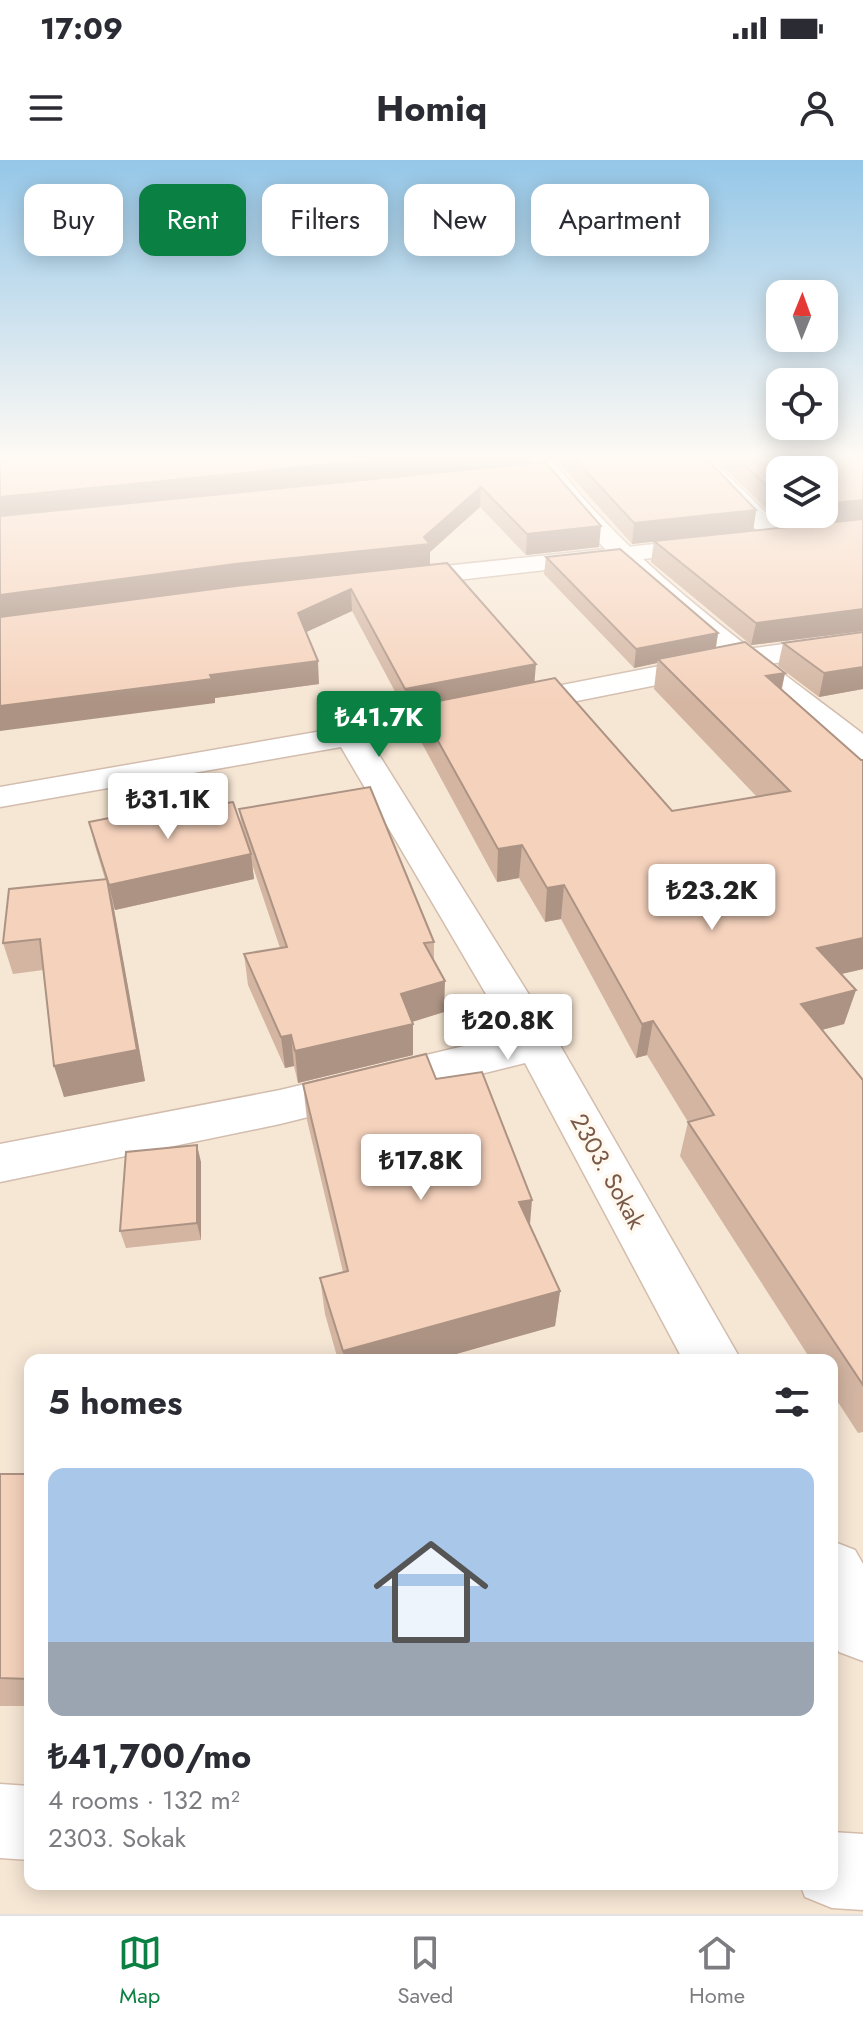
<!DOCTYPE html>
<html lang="en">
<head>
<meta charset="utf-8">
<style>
	:root { --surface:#fff; --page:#f2f2f3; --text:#2b2b33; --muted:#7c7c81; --line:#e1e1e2; --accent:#0b8043 }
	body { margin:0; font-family:Jost,sans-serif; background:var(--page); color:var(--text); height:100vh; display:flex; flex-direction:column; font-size:30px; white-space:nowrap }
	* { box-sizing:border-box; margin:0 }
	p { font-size:26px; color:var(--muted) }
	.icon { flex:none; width:44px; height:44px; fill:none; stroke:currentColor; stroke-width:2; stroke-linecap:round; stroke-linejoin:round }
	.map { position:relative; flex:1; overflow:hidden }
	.sheet { position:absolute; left:24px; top:1194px; width:814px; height:536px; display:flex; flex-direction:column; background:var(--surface); border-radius:16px; box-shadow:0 4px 20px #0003 }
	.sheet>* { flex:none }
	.banner { position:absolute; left:24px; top:24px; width:816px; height:72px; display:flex; gap:16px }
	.needle { width:52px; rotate:1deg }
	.controls { position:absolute; left:766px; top:120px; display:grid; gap:16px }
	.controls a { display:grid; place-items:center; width:72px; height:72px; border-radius:16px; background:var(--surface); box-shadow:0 4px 20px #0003; font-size:40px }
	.price { position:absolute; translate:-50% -68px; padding:0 18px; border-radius:8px; background:#fff; color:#222; font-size:26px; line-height:52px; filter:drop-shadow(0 2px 4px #0008) }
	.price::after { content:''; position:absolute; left:50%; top:48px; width:24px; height:18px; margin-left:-12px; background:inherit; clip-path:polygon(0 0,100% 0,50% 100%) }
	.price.current { background:var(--accent); color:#fff }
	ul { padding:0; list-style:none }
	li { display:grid; align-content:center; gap:16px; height:424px; padding:0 24px }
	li+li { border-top:2px solid var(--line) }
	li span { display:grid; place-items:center; height:248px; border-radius:16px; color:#555 }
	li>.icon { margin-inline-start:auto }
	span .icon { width:144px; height:144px; fill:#fffc; stroke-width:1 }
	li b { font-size:34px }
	h2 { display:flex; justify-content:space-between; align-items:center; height:96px; padding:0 24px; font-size:34px }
	.pill { padding:0 28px; border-radius:16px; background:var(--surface); box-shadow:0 4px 20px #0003; font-size:28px; line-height:72px }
	.pill.current { background:var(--accent); color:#fff }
	.status { display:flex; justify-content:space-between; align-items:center; height:56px; padding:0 40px; background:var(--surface); direction:ltr }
	.status svg { height:22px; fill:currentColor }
	header { display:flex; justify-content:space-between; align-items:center; height:104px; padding:0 24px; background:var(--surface); font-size:36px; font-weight:700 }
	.tabs { display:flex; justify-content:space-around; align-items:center; height:112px; border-top:2px solid var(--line); background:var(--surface); font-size:22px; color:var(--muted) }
	.tabs a { display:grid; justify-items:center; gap:4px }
	.tabs .current { color:var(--accent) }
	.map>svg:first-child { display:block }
	.residential { fill:#f6e6d4; fill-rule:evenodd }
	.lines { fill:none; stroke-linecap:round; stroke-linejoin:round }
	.minor-casing { stroke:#d3bdae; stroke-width:3 }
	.tertiary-casing { stroke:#d3bdae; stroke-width:3 }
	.secondary-casing { stroke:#d7bdab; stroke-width:3 }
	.minor { fill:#fff; fill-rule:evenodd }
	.tertiary { fill:#fff; fill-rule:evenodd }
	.secondary { fill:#fff; fill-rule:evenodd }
	.wall { fill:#d3b5a2; fill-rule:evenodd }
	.shaded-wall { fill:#ac9384 }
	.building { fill:#f5d2bc; stroke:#ac9384; stroke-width:2 }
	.labels { text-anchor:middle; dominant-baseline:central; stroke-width:7; stroke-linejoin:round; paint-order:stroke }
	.street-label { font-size:24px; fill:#7a5949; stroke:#fff8ee }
</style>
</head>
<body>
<div class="status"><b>17:09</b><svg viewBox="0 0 49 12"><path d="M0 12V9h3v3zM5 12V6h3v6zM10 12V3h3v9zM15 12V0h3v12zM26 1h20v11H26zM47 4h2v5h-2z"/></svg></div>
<header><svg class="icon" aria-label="menu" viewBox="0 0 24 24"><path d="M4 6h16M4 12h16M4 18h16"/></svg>Homiq<svg class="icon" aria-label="person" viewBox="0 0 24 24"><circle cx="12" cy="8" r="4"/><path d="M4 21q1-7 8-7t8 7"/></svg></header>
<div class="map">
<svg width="863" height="1754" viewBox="0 0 863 1754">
	<rect width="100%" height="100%" fill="#fef4e6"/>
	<path class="residential" d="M 0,296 L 863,296 L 863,1754 L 0,1754 ZM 780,310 L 824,310 L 824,354 L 780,354 ZM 30,1200 L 832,1200 L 832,1724 L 30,1724 Z"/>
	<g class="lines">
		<g class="minor-casing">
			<path id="minor" d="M 685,296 L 708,296 L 788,374 L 791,379 L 788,384 L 770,384 Z
				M 713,378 L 722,380 L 725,385 L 722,390 L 396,427 L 387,425 L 383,419 L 387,413 L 396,411 Z
				M 863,473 L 863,491 L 747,507 L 371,582 L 553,873 L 741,1200 L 683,1200 L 525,903 L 280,964 L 0,1022 L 0,984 L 280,930 L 510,875 L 341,587 L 0,647 L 0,627 L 351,566 L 747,489 Z
				M 832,1381 L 855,1390 L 863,1404 L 863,1501 L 839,1492 L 832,1478 Z"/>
		</g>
		<g class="tertiary-casing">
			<path id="tertiary" d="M 529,296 L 550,296 C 625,402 760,495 863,574 L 863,600 L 851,597 C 740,507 609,416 529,296 Z"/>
		</g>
		<g class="secondary-casing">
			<path id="secondary" d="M 0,1624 L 30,1626 L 30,1700 L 0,1698 Z
				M 832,1672 L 863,1674 L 863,1750 L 832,1748 L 805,1737 L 800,1724 L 832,1724 Z"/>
		</g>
		<use href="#minor" class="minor"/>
		<use href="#tertiary" class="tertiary"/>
		<use href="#secondary" class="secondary"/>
	</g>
	<path class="wall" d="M 0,296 L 531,303 L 599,387 L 526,395 L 480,347 L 430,392 L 430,405 L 534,522 L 672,651 L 757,637 L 654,529 L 657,503 L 634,508 L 544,414 L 546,397 L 718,473 L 716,488 L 785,513 L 782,529 L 861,600 L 863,600 L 863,809 L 841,814 L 856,830 L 844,864 L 822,870 L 863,920 L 863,1272 L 858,1273 L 832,1233 L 832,1200 L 811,1200 L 680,996 L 688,962 L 647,895 L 636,898 L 561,759 L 545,762 L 519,718 L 497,722 L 418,576 L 418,550 L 406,552 L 352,451 L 306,472 L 319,524 L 215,538 L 215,543 Z
		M 553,296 L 703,296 L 756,350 L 753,371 L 632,384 Z
		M 712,296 L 863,296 L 863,471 L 751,485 L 651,402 L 654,381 L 785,367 ZM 780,310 L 824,354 L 780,354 Z
		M 863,472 L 863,529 L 819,537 L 778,506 L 783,483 Z
		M 239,649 L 434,782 L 434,801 L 444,852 L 412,862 L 413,895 L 298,923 L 294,906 L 285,908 L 248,825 L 244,794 L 280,788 L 252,704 L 254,719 L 115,750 L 113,745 L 145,921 L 64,937 L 43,810 L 13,814 L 3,783 L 105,719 L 95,686 L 89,662 L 172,651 L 242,669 Z
		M 436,919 L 530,1065 L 560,1131 L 555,1166 L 435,1200 L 338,1200 L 325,1154 L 320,1118 L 343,1112 L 307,960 L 303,924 Z
		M 201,1002 L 201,1080 L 126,1088 L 120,1071 Z
		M 0,1314 L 30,1314 L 30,1546 L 0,1546 Z"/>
	<path class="shaded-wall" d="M 414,296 L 531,296 L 531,304 L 0,358 L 0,337 Z
		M 481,327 L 480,347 L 430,392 L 430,405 L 0,458 L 0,435 L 424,377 Z
		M 863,340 L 863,360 L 785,367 L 788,354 L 824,354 L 824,344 Z
		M 756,350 L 753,371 L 632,384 L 634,363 Z
		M 601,366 L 599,387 L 526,395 L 527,374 Z
		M 351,429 L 352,451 L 300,475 L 298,453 Z
		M 863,449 L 863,471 L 751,485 L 756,463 Z
		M 718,473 L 715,492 L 658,499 L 657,503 L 634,508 L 636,489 Z
		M 318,501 L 319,524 L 215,538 L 215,543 L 0,571 L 0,546 L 210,515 Z
		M 536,504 L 534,527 L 418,545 L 418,550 L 406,552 L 405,529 Z
		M 863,507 L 863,529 L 819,537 L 824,513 Z
		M 785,513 L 778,543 L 766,516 Z
		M 522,685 L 519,718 L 497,722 L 498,689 Z
		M 251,694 L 254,719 L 115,750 L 109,725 Z
		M 107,719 L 114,749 L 145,921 L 64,937 L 54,906 Z
		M 564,725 L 561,759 L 545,762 L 547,728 Z
		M 863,778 L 863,809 L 807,822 L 817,788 Z
		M 445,821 L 444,852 L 402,865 L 401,834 Z
		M 856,830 L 844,864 L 791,878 L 801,844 Z
		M 653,861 L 647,895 L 636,898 L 642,864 Z
		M 413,864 L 413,895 L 298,923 L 295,891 Z
		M 291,875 L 294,906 L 285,908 L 281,877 Z
		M 197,985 L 201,1002 L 201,1080 L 197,1063 Z
		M 532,1040 L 529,1076 L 519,1042 Z
		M 560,1131 L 555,1166 L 435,1200 L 344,1200 L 343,1191 Z"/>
	<path class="building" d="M 0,296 L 414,296 L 0,337 Z
		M 572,296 L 704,296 L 756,350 L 634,363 Z
		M 735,296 L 863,296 L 863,340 L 824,344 L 824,310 L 780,310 L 780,338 Z
		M 545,302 L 601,366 L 527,374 L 481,327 L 424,377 L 430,384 L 235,404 L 0,435 L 0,356 Z
		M 863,359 L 863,449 L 756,463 L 654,381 Z
		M 620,389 L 718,473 L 636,489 L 546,397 Z
		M 447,403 L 536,504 L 405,529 L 351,429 L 298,453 L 318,501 L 210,515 L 212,519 L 0,546 L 0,457 L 236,426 Z
		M 863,472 L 863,507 L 824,513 L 783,483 Z
		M 745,482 L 785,513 L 766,516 L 861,600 L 863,600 L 863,778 L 817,788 L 856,830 L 801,844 L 863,920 L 863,1225 L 688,962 L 714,955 L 653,861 L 642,864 L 564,725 L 547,728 L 522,685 L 498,689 L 418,545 L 555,518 L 672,651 L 790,631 L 658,499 Z
		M 370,627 L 434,782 L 424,783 L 445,821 L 401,834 L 413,864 L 295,891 L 291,875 L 281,877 L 244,794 L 287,787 L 239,649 Z
		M 233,642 L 251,694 L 109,725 L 89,662 L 170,646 L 172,651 Z
		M 107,719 L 137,890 L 54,906 L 40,779 L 3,783 L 9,729 Z
		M 426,894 L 436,919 L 482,912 L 532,1040 L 519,1042 L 560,1131 L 343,1191 L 320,1118 L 348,1111 L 303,924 Z
		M 197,985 L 197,1063 L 120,1071 L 126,992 Z
		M 0,1314 L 30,1314 L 30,1519 L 0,1518 Z"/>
	<linearGradient id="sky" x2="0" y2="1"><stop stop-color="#95c7e8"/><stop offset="0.55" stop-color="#fffaf4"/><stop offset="1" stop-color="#fffaf4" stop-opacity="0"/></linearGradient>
	<rect width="863" height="542" fill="url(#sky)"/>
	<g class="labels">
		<g class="street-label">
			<text transform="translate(608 1011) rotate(61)">2303. Sokak</text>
		</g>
	</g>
</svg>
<div class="controls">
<a><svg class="needle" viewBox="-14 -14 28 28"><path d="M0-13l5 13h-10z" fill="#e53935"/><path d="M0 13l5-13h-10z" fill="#7c7c81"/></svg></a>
<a><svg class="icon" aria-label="locate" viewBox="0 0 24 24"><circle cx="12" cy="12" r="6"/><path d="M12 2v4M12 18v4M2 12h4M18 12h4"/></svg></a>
<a><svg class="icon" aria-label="layers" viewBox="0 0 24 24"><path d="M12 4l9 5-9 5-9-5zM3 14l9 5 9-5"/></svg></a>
</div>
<b class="price current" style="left:379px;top:599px">₺41.7K</b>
<b class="price" style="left:168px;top:681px">₺31.1K</b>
<b class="price" style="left:712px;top:772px">₺23.2K</b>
<b class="price" style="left:508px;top:902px">₺20.8K</b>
<b class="price" style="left:421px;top:1042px">₺17.8K</b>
<div class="banner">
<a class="pill">Buy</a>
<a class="pill current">Rent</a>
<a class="pill">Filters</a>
<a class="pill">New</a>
<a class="pill">Apartment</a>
</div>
<section class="sheet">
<h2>5 homes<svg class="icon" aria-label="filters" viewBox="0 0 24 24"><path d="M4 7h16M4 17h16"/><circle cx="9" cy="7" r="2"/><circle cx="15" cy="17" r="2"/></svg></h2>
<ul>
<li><span style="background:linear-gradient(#a9c7e8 70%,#9aa5b1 0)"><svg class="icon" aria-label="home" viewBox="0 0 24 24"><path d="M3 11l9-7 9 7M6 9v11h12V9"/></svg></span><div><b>₺41,700/mo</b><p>4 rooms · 132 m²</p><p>2303. Sokak</p></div></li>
</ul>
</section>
</div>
<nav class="tabs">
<a class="current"><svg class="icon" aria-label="map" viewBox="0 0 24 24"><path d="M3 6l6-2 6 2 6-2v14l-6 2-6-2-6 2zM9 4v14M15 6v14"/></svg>Map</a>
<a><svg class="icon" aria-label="saved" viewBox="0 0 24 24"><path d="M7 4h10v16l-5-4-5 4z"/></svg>Saved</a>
<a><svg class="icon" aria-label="home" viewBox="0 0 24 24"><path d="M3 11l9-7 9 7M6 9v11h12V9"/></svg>Home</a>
</nav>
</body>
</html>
